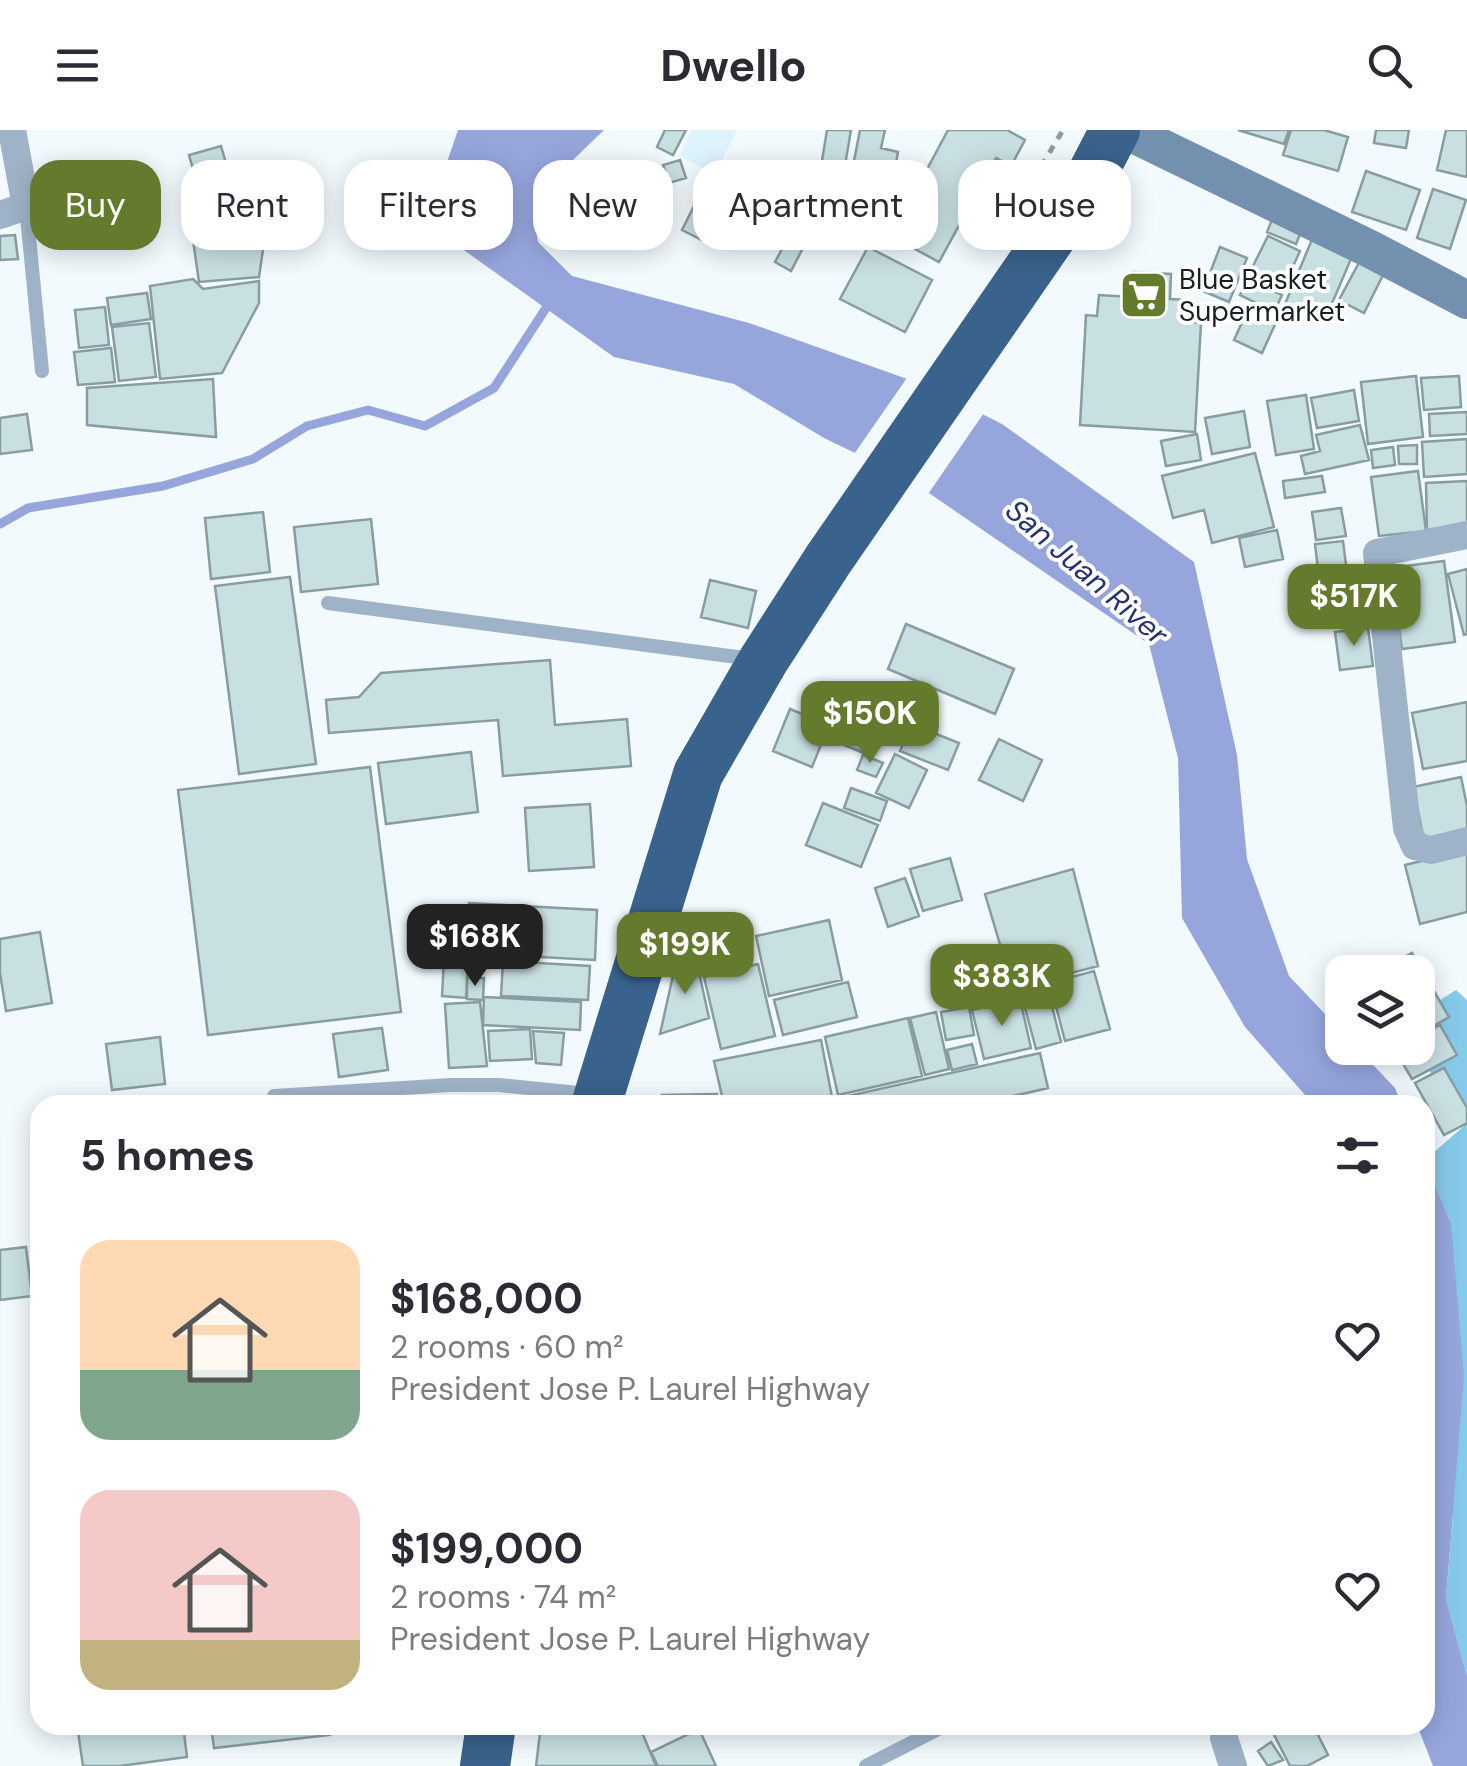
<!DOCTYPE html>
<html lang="en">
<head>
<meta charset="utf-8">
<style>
	:root { --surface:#fff; --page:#f7f7f7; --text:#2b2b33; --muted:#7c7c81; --accent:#647b2d }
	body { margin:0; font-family:"DM Sans",sans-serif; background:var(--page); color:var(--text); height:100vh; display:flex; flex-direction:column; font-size:38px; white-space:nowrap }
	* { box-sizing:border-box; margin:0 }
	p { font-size:32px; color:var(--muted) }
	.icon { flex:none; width:55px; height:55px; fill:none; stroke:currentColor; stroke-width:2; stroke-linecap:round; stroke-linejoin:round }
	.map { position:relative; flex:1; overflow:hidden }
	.details { position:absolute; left:30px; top:965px; width:1405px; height:640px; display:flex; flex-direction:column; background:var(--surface); border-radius:30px; box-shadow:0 5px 25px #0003 }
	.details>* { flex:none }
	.banner { position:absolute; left:30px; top:30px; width:1408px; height:90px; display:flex; gap:20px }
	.buttons { position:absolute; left:1325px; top:825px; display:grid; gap:20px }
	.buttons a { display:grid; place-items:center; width:110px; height:110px; border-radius:20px; background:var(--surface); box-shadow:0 5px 25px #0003; font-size:50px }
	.price { position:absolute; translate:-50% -85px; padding:0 22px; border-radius:20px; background:var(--accent); color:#fff; font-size:32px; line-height:65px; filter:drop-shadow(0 2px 5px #0008) }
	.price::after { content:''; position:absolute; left:50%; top:60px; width:30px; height:22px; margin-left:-15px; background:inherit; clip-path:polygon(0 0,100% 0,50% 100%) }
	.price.on { background:#222; color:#fff }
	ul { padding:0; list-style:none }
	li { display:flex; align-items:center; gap:30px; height:250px; padding:0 50px }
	li span { display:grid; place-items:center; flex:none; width:280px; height:200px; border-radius:30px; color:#555 }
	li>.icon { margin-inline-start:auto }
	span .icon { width:120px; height:120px; fill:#fffc; stroke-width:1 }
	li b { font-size:42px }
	h2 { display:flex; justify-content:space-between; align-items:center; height:120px; padding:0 50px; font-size:42px }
	.pill { padding:0 35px; border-radius:30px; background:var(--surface); box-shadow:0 5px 25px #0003; font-size:35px; line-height:90px }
	.pill.on { background:var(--accent); color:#fff }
	header { display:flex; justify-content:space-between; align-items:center; height:130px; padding:0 50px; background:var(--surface); font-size:45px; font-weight:700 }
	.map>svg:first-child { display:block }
	.built { fill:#ddf3fe }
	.forest { fill:#86caea }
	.water { fill:#96a6dd }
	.pier { fill:#f2fafe }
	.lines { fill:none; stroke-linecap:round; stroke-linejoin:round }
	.stream { stroke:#96a6dd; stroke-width:9 }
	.building { fill:#c9e0e3; stroke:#889da1; stroke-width:2.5 }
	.path { stroke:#91999d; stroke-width:5; stroke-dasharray:8 8; stroke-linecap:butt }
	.lane { stroke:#9fb3c8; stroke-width:14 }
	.street { stroke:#9fb3c8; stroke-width:28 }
	.secondary { stroke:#7490af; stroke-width:38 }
	.highway { stroke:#39628c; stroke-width:50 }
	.labels { text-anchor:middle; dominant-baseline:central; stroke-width:8; stroke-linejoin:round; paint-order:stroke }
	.poi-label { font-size:28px; fill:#181f23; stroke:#fff; text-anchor:start }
	.water-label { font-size:30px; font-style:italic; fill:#273273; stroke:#fff }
</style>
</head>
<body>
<header><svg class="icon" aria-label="menu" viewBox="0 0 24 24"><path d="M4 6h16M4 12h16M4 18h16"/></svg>Dwello<svg class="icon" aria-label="search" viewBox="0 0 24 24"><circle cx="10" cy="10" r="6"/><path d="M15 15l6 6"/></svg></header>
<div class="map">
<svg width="1467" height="1636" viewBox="0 0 1467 1636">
	<rect width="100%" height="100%" fill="#f2fafe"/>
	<path class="built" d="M 692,0 L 737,0 L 715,44 L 679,26 Z"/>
	<path class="forest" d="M 1456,860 L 1467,870 L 1467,1546 L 1446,1469 L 1453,1384 L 1451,1093 L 1425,1030 L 1464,996 L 1415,918 L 1418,918 L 1418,884 Z"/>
	<path class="water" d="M 458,0 L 604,0 L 544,58 L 533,81 L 538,112 L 572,146 L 749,193 L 927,256 L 1002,294 L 1194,432 L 1237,625 L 1247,729 L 1289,846 L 1342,902 L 1342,918 L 1357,918 L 1395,958 L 1402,975 L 1314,975 L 1245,897 L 1182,788 L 1178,628 L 1149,514 L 907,348 L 824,308 L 734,254 L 614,227 L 458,116 L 448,85 L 446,35 Z
		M 1425,1030 L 1451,1093 L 1464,1247 L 1446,1469 L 1467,1546 L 1467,1636 L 1433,1636 L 1417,1595 L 1425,1595 Z"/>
	<path class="pier" d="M 909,245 L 986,280 L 926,367 L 852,327 Z"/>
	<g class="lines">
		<path class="stream" d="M 0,394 L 28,378 L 163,356 L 253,329 L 307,296 L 368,280 L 425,296 L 494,258 L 546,178 L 548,168"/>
	</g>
	<path class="building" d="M 665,0 L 686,0 L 673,25 L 657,17 Z
		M 827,0 L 851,0 L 844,41 L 821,37 Z
		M 860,0 L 885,0 L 881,18 L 898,22 L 893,49 L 852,41 Z
		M 948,0 L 1007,0 L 1025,10 L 1011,36 L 996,28 L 939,132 L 876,98 L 911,35 L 925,43 Z
		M 1238,0 L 1289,0 L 1284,14 Z
		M 1291,0 L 1324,0 L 1348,7 L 1338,41 L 1283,25 Z
		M 1376,0 L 1409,0 L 1406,18 L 1374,13 Z
		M 1446,0 L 1467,0 L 1467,47 L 1437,40 Z
		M 221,16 L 230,47 L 198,56 L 189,25 Z
		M 680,30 L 686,48 L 669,53 L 663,35 Z
		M 1366,41 L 1420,60 L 1406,100 L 1352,82 Z
		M 706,52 L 735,67 L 710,114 L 682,100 Z
		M 1433,59 L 1466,70 L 1450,119 L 1417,108 Z
		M 1276,80 L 1305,92 L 1296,114 L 1267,102 Z
		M 229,97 L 229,111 L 265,106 L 259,147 L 199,152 L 192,103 Z
		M 1316,100 L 1356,117 L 1325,190 L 1285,174 Z
		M 15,105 L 18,129 L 0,130 L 0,106 Z
		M 1268,106 L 1300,121 L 1283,158 L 1250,142 Z
		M 788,108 L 804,116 L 791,141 L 775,132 Z
		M 868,117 L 932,150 L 905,202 L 840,169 Z
		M 1220,117 L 1247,128 L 1229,172 L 1203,161 Z
		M 1362,127 L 1386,139 L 1364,183 L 1339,170 Z
		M 1133,142 L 1171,144 L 1170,169 L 1191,170 L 1190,192 L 1201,193 L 1195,302 L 1080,295 L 1086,185 L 1097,186 L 1099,165 L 1131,167 Z
		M 193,149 L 203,159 L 259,151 L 259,173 L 222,243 L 160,249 L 150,156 Z
		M 1248,149 L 1282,165 L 1274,182 L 1240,165 Z
		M 147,163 L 151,189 L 111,195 L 107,168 Z
		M 1250,175 L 1278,188 L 1262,223 L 1234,210 Z
		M 105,177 L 109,215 L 79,218 L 75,180 Z
		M 149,193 L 156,247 L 119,251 L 112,197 Z
		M 111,218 L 115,252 L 78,255 L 74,222 Z
		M 1416,246 L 1423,307 L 1368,314 L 1361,252 Z
		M 1459,246 L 1461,277 L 1424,280 L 1421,248 Z
		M 213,249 L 216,307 L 87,295 L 87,258 Z
		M 1354,260 L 1359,291 L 1317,298 L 1311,268 Z
		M 1306,265 L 1314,319 L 1276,325 L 1267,271 Z
		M 1244,281 L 1250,317 L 1212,324 L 1205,288 Z
		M 1467,282 L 1467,304 L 1430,306 L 1429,284 Z
		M 27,284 L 32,320 L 0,324 L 0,288 Z
		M 1360,295 L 1369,330 L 1305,344 L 1301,326 L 1320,321 L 1316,305 Z
		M 1197,304 L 1201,330 L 1166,336 L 1161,311 Z
		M 1467,309 L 1467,344 L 1424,347 L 1422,312 Z
		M 1417,315 L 1417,334 L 1399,334 L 1398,316 Z
		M 1393,317 L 1395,335 L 1373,338 L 1371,320 Z
		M 1255,323 L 1274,397 L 1212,413 L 1204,380 L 1173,388 L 1162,346 Z
		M 1418,341 L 1426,401 L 1379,406 L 1371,347 Z
		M 1322,346 L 1325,362 L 1285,368 L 1283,351 Z
		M 1467,351 L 1467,394 L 1427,400 L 1426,353 Z
		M 1341,378 L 1346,406 L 1316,410 L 1312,382 Z
		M 263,382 L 270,442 L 211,449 L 205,388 Z
		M 371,389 L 378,454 L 301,462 L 294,397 Z
		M 1277,400 L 1283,429 L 1245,437 L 1239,408 Z
		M 1343,411 L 1346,435 L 1318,439 L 1315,414 Z
		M 1444,431 L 1455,512 L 1402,519 L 1390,438 Z
		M 1467,439 L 1467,504 L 1464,505 L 1448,444 Z
		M 290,447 L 316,634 L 239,644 L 215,456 Z
		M 710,450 L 756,461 L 748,498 L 701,487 Z
		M 906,494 L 1014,539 L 995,584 L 888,539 Z
		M 1368,498 L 1373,536 L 1340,540 L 1335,502 Z
		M 550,530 L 555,595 L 627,589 L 631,636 L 503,646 L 498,590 L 329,603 L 326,570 L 359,567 L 381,543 Z
		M 1467,572 L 1467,631 L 1423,639 L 1412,583 Z
		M 850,575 L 891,592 L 886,605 L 845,588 Z
		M 790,579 L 829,595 L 812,637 L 773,621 Z
		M 836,591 L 876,606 L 869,625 L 829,609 Z
		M 911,594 L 959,613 L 948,640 L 900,621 Z
		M 999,609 L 1042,630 L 1023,671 L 979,650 Z
		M 471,622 L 478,682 L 386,694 L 378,633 Z
		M 895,624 L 927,640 L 909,678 L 876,663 Z
		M 863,625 L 883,633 L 876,647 L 857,640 Z
		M 370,637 L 401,882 L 208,905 L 178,660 Z
		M 1461,647 L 1467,676 L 1467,702 L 1424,710 L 1413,657 Z
		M 851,658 L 887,671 L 880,691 L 844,678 Z
		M 823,673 L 878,695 L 861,737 L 806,715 Z
		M 590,674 L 594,737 L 529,741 L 525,678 Z
		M 1467,720 L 1467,782 L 1420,794 L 1405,735 Z
		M 950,728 L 962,770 L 923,781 L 910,739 Z
		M 1073,739 L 1098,836 L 1013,858 L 985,764 Z
		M 905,748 L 919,786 L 888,797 L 875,758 Z
		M 469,773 L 597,780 L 595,830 L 467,823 Z
		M 829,790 L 842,850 L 769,866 L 756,806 Z
		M 40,802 L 52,873 L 6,881 L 0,843 L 0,809 Z
		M 737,807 L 744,830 L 704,841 L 698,818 Z
		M 1412,823 L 1449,887 L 1418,905 L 1418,842 L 1377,842 Z
		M 695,824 L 709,888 L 660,904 L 676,832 Z
		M 444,829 L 468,831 L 466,868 L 442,866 Z
		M 503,831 L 590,836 L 588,870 L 501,866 Z
		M 758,834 L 775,906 L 721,919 L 704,847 Z
		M 1094,841 L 1110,899 L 1065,911 L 1050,853 Z
		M 467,848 L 484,848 L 483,870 L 467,869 Z
		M 848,852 L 857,887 L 783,905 L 774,870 Z
		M 1048,861 L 1061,912 L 1036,919 L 1022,867 Z
		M 484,867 L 581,872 L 580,900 L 483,895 Z
		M 1020,869 L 1031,918 L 984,929 L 972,880 Z
		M 480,872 L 487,936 L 449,938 L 445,874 Z
		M 969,877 L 974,905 L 946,910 L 941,882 Z
		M 936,882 L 949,939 L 925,945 L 910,888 Z
		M 908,888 L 922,946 L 838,965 L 825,907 Z
		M 1440,895 L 1457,925 L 1412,949 L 1395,920 L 1418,918 L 1418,908 Z
		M 382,898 L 388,940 L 339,947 L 333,904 Z
		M 530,899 L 532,929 L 490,931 L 488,901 Z
		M 533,901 L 564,903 L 561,935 L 536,933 Z
		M 160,907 L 165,954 L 112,960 L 106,914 Z
		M 821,910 L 832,967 L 791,975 L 724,975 L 714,931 Z
		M 972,914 L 977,934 L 952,940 L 947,920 Z
		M 1040,923 L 1048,958 L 974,975 L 808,975 Z
		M 1444,938 L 1467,978 L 1467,993 L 1444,1005 L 1415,953 Z
		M 717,964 L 717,975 L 662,975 L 662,965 Z
		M 549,967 L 549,975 L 506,975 L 505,969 Z
		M 26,1117 L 32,1166 L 0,1170 L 0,1120 Z
		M 77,1595 L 183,1595 L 187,1627 L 120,1636 L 83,1636 Z
		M 211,1595 L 329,1595 L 330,1605 L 214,1618 Z
		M 541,1595 L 639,1595 L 656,1636 L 536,1636 Z
		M 1269,1595 L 1313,1595 L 1328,1625 L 1307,1636 L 1290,1636 Z
		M 699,1599 L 716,1636 L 658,1636 L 651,1622 Z
		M 1271,1612 L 1283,1630 L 1268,1636 L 1258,1621 Z"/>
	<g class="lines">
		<path class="path" d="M 1000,105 L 1063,0"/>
		<path class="lane" d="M 26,76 L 42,241
			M 328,473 L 752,529
			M 274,966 L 451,955 L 499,955 L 588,964
			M 866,1636 L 946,1595"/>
		<path class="street" d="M 0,85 L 26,76 L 12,0
			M 1467,405 L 1377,423 L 1407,698 L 1415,716 L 1431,720 L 1467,711
			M 1224,1608 L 1233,1636"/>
		<path class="secondary" d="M 1125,0 L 1370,119 L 1467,170"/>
		<path class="highway" d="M 596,975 L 698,644 L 763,531 L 828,430 L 1086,56 L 1115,0
			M 485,1636 L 491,1595"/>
	</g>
	<defs>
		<g id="supermarket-square" transform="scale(2.5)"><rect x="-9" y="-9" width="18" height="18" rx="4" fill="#647b2d" stroke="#fff"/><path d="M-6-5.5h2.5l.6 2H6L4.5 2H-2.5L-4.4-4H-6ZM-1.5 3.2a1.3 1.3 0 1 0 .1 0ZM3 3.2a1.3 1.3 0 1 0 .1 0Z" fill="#fff"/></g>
	</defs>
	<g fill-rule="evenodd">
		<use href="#supermarket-square" x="1144" y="165"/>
	</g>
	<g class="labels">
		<g class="poi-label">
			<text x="1179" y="149">Blue Basket<tspan x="1179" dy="32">Supermarket</tspan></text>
		</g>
		<g class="water-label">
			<text transform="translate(1087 442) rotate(41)">San Juan River</text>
		</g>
	</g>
</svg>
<div class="buttons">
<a><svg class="icon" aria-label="layers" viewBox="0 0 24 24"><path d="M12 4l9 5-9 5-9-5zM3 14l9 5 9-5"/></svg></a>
</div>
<b class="price" style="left:1354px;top:519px">$517K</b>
<b class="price" style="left:870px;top:636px">$150K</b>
<b class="price on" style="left:475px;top:859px">$168K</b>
<b class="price" style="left:685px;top:867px">$199K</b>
<b class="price" style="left:1002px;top:899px">$383K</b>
<div class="banner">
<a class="pill on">Buy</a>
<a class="pill">Rent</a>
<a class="pill">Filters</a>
<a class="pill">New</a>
<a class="pill">Apartment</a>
<a class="pill">House</a>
</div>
<section class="details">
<h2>5 homes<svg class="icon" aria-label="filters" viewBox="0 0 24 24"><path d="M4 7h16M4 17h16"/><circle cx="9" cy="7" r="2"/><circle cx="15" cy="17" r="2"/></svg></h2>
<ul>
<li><span style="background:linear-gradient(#ffd9b3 65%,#7fa58c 0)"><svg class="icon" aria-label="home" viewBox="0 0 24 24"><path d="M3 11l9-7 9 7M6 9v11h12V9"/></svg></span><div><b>$168,000</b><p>2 rooms · 60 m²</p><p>President Jose P. Laurel Highway</p></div><svg class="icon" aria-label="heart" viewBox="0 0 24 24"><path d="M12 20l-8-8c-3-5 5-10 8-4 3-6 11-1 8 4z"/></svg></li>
<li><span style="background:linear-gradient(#f6c9c9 75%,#c2b280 0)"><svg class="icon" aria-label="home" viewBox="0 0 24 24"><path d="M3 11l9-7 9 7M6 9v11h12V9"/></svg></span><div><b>$199,000</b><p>2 rooms · 74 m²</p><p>President Jose P. Laurel Highway</p></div><svg class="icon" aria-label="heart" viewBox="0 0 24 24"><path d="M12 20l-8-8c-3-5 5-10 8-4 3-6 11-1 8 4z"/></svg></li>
</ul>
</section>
</div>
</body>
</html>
